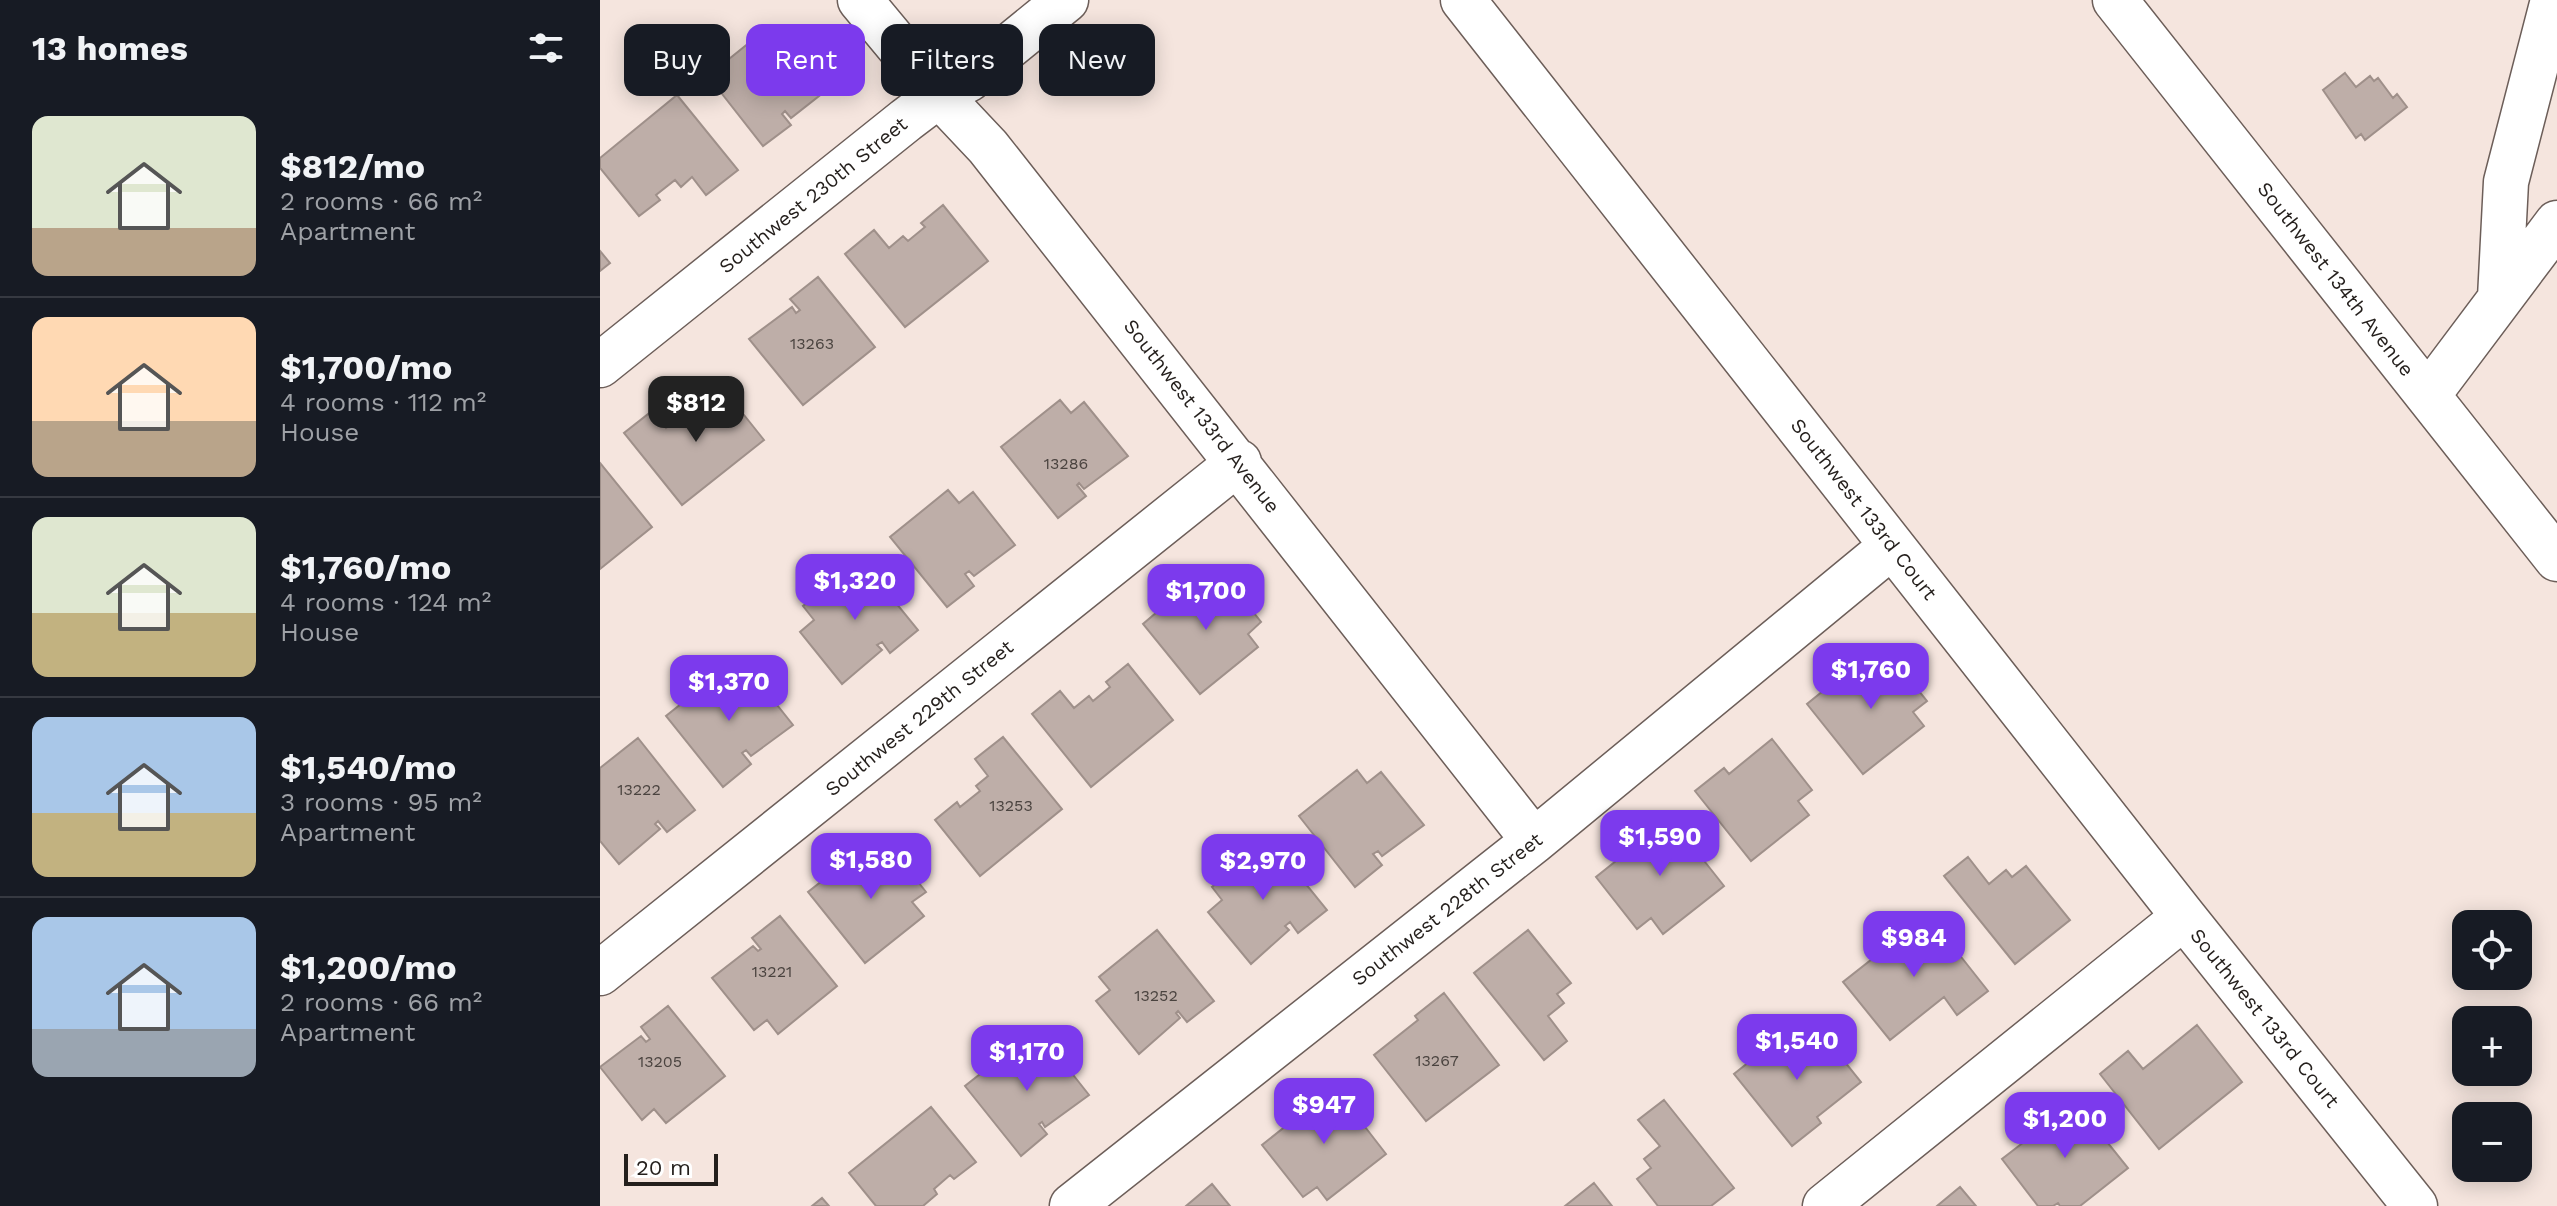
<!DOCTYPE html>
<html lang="en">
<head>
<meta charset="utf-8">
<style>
	:root { --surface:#171b24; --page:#242831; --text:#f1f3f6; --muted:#9ea1a6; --line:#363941; --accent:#7c3aed }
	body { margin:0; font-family:"Work Sans",sans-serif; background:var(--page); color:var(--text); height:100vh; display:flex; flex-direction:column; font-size:30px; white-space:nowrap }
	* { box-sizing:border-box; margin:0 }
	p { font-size:26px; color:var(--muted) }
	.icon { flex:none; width:44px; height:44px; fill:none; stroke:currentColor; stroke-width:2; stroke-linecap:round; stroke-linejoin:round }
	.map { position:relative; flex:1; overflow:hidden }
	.sheet { display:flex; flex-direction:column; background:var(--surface); width:600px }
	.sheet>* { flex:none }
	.banner { position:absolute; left:24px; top:24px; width:760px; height:72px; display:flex; gap:16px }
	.controls { position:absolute; left:1852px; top:910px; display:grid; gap:16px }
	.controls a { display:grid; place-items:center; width:80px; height:80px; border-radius:16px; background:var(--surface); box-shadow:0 4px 20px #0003; font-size:40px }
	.scale { position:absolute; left:24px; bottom:20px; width:94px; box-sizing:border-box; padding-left:8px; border:4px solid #241f1c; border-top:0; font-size:22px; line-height:28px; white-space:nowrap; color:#241f1c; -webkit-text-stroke:6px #fff; paint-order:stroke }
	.price { position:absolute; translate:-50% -68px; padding:0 18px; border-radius:16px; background:var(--accent); color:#fff; font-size:26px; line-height:52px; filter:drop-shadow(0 2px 4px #0008) }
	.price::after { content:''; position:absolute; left:50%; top:48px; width:24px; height:18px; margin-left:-12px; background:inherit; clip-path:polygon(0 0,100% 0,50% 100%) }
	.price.on { background:#222; color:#fff }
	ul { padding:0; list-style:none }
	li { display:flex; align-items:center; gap:24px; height:200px; padding:0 32px }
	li+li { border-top:2px solid var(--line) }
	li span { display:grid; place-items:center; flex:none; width:224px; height:160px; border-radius:16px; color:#555 }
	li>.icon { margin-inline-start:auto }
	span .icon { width:96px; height:96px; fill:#fffc; stroke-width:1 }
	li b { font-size:34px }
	h2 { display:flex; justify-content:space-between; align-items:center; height:96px; padding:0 32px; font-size:34px }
	.chip { padding:0 28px; border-radius:16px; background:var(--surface); box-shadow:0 4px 20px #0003; font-size:28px; line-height:72px }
	.chip.on { background:var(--accent); color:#fff }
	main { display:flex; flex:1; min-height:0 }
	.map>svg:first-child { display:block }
	.building { fill:#beaea8; stroke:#9f908a; stroke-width:2 }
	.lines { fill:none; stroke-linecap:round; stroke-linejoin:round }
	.minor-casing { stroke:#6c5e59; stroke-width:47 }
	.minor { stroke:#fff; stroke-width:44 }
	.labels { text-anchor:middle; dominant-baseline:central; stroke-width:6; stroke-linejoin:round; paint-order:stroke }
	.number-label { font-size:16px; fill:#4a433f }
	.street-label { font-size:20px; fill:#241f1c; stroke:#fff }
</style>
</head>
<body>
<main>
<section class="sheet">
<h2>13 homes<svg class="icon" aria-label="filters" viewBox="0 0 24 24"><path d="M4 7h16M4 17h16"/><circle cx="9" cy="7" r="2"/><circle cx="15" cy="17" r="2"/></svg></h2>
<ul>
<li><span style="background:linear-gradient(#dfe7d0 70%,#b9a48a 0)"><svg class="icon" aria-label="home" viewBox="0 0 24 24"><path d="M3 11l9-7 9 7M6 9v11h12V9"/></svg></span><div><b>$812/mo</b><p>2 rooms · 66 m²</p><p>Apartment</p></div></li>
<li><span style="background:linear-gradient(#ffd9b3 65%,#b9a48a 0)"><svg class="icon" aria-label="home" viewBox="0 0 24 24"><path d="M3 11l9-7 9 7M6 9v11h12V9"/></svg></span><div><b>$1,700/mo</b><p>4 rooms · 112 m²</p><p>House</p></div></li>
<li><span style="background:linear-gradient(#dfe7d0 60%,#c2b280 0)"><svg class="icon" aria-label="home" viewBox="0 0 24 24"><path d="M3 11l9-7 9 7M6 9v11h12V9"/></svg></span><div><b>$1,760/mo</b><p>4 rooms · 124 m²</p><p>House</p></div></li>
<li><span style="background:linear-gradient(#a9c7e8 60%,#c2b280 0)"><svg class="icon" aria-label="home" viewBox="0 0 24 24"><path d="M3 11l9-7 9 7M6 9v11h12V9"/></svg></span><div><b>$1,540/mo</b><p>3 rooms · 95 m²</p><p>Apartment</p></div></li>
<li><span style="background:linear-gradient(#a9c7e8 70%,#9aa5b1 0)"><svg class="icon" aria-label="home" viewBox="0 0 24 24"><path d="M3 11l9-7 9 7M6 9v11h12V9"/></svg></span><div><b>$1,200/mo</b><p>2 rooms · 66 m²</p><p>Apartment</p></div></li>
</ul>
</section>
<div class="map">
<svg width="1957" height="1206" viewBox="0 0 1957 1206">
	<rect width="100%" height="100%" fill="#f5e5de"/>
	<path class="building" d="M 165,30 L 175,44 L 190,32 L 233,85 L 191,118 L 185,111 L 182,114 L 191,125 L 163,146 L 108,76 Z
		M 1745,73 L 1756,87 L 1770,76 L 1774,81 L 1778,78 L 1793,98 L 1797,94 L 1807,107 L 1765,140 L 1761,134 L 1756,138 L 1723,90 Z
		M 77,95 L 138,170 L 106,195 L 92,177 L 81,187 L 75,180 L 56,195 L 60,200 L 39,216 L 0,168 L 0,158 Z
		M 343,205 L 388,261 L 305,327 L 245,254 L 274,230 L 289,248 L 303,236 L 308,241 L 325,227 L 321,223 Z
		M 0,251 L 10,263 L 0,271 Z
		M 218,277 L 275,347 L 203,405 L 149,339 L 192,307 L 196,313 L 200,310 L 190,299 Z
		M 120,385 L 164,440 L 82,505 L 24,433 L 52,411 L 66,428 L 80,416 L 84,421 L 101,407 L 98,403 Z
		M 460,400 L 471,413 L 484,402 L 528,456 L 484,489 L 479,483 L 477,485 L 486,496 L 458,518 L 401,447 Z
		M 0,463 L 52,527 L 0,569 Z
		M 348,490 L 359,503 L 373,492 L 415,545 L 374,576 L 369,571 L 365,574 L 374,586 L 347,607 L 290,537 Z
		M 261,560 L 318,630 L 290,653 L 282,642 L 277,645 L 282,650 L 242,684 L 200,632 L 214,620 L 203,606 Z
		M 619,569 L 661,622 L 648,634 L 658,647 L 600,694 L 543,624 L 570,601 L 580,613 L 584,610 L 580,604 Z
		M 1286,650 L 1327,701 L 1313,712 L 1324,726 L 1263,774 L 1207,704 L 1233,683 L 1237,688 Z
		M 528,664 L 573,720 L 491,787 L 432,714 L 460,691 L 474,708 L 489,696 L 493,701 L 510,687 L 506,682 Z
		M 125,669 L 135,683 L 150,671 L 193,725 L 151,756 L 146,750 L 142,753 L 151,764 L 123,787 L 66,716 Z
		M 403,737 L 462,809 L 380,876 L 335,820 L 357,802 L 360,807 L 380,791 L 376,786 L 388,776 L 375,759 Z
		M 38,738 L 95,810 L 67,832 L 58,821 L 55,824 L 60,829 L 19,864 L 0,841 L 0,768 Z
		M 1172,739 L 1212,790 L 1198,801 L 1209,815 L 1151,861 L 1095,791 L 1124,768 L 1129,774 Z
		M 757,770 L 767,783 L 781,772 L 824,825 L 782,856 L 778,851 L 773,854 L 782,865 L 755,887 L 699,816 Z
		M 1067,814 L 1124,886 L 1063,934 L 1051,918 L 1037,929 L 996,877 L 1041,841 L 1038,838 Z
		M 284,839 L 326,892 L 312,902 L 324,916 L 265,963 L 208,892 L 236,870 L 245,881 L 247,879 L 243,874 Z
		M 670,840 L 727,910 L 698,933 L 690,922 L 685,926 L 689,930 L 651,964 L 608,912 L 622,900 L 612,887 Z
		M 1368,857 L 1389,884 L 1406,870 L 1412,877 L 1426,866 L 1470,920 L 1415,964 L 1344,876 Z
		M 1328,915 L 1388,991 L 1357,1015 L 1344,997 L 1290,1040 L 1243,982 Z
		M 180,916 L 237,986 L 178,1034 L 167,1020 L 154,1030 L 112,978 L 153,946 L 158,951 L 161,949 L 152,938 Z
		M 557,930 L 614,1001 L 587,1022 L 578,1011 L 576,1013 L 580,1018 L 539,1054 L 496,1001 L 510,990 L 499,977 Z
		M 928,930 L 971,983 L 957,994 L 964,1003 L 948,1016 L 967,1041 L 944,1060 L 874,973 Z
		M 844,993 L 899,1065 L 826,1121 L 774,1055 L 818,1020 L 815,1016 Z
		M 68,1006 L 125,1076 L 66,1123 L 54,1109 L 42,1120 L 0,1067 L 41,1036 L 46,1042 L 50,1039 L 41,1027 Z
		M 1597,1025 L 1642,1082 L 1559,1149 L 1500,1074 L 1528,1051 L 1543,1069 Z
		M 1194,1026 L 1206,1042 L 1220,1031 L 1261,1082 L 1217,1117 L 1221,1123 L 1192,1146 L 1134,1074 Z
		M 422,1041 L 432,1054 L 447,1042 L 489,1095 L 445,1127 L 442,1122 L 439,1124 L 447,1134 L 421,1156 L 365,1086 Z
		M 731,1083 L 786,1154 L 727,1200 L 717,1187 L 703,1197 L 662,1145 L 706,1110 L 703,1105 Z
		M 1471,1097 L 1528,1168 L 1480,1206 L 1460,1206 L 1458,1203 L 1453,1206 L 1438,1206 L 1402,1159 L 1446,1125 L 1442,1120 Z
		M 1064,1100 L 1134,1188 L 1111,1206 L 1058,1206 L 1037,1179 L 1051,1168 L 1044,1159 L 1060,1146 L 1038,1120 Z
		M 331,1107 L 376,1162 L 354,1179 L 350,1175 L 334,1189 L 337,1194 L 323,1206 L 276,1206 L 249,1173 Z
		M 994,1183 L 1012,1206 L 965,1206 Z
		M 612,1184 L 630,1206 L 586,1206 Z
		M 1360,1187 L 1376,1206 L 1337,1206 Z
		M 222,1198 L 229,1206 L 212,1206 Z"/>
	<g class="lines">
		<g class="minor-casing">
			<path id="minor" d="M 260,0 L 339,95 L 388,147 L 934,841
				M 863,0 L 1584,917 L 1815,1206
				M 1515,0 L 1957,559
				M 1900,298 L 1906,182 L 1953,0
				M 0,365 L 306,120 L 339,95 L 369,79 L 466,0
				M 1828,395 L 1957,223
				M 0,973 L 639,462
				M 472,1206 L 934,841 L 1292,546
				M 1225,1206 L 1584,917"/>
		</g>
		<use href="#minor" class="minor"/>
	</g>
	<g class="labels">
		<g class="number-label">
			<text x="212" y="343">13263</text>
			<text x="466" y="463">13286</text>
			<text x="39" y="789">13222</text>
			<text x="411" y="805">13253</text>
			<text x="172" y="971">13221</text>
			<text x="556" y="995">13252</text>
			<text x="837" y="1060">13267</text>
			<text x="60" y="1061">13205</text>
		</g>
		<g class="street-label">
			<text transform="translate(213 195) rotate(-39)">Southwest 230th Street</text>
			<text transform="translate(1736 279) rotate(52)">Southwest 134th Avenue</text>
			<text transform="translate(602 416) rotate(52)">Southwest 133rd Avenue</text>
			<text transform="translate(1264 509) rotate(52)">Southwest 133rd Court</text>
			<text transform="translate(319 718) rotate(-39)">Southwest 229th Street</text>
			<text transform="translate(847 909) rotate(-38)">Southwest 228th Street</text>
			<text transform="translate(1665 1018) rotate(51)">Southwest 133rd Court</text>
		</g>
	</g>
</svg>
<div class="controls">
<a><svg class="icon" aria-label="locate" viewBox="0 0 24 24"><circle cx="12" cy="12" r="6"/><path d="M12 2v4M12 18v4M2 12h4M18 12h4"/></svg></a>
<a>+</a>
<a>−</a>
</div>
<div class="scale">20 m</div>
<b class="price on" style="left:96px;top:444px">$812</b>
<b class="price" style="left:255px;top:622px">$1,320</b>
<b class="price" style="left:606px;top:632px">$1,700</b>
<b class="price" style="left:1271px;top:711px">$1,760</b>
<b class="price" style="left:129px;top:723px">$1,370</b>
<b class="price" style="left:1060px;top:878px">$1,590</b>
<b class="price" style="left:271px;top:901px">$1,580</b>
<b class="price" style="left:663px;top:902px">$2,970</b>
<b class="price" style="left:1314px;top:979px">$984</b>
<b class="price" style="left:1197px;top:1082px">$1,540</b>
<b class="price" style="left:427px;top:1093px">$1,170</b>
<b class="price" style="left:724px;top:1146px">$947</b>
<b class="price" style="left:1465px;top:1160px">$1,200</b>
<div class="banner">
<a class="chip">Buy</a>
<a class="chip on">Rent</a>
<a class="chip">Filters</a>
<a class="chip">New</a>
</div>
</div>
</main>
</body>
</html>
